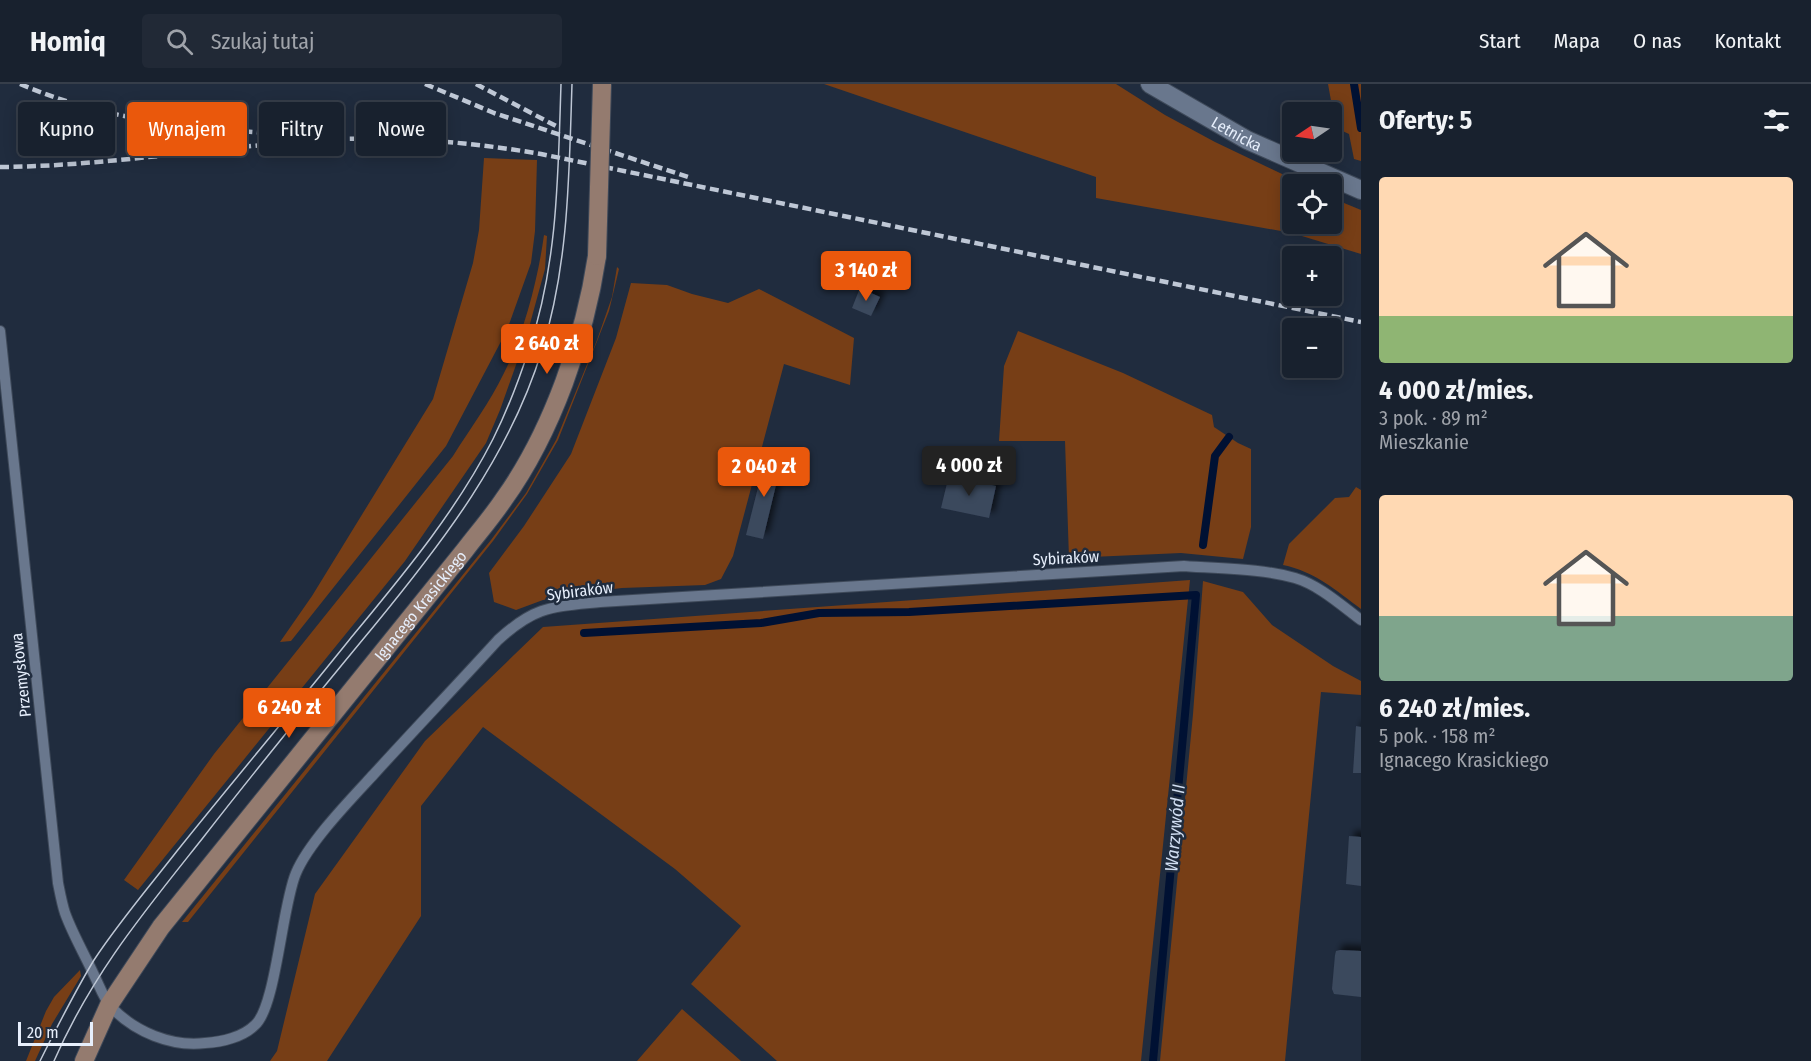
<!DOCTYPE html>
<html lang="pl">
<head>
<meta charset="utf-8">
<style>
	:root { --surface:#18212e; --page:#212936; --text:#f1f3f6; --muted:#9fa3aa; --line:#363e4a; --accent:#ea580c }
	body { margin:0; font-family:"Fira Sans Condensed",sans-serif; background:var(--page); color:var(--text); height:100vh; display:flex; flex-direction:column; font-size:22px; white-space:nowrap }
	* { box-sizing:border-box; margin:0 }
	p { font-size:20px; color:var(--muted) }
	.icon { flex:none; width:33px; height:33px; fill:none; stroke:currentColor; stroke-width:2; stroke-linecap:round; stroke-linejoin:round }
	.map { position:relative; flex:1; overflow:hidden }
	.drawer { display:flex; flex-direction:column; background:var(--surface); width:450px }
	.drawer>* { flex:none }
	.top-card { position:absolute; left:18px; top:18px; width:570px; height:54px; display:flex; gap:12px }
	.needle { width:39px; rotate:257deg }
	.tools { position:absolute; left:1282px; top:18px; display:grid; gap:12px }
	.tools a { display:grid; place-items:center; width:60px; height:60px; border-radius:6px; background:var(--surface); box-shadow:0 3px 15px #0003,0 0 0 2px var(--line); font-size:30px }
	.scale { position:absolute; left:18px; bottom:15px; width:75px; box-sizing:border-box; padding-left:6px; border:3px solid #e7effc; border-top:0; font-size:16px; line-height:21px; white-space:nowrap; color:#e7effc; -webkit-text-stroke:4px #202c3e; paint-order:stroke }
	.price { position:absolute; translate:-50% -51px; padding:0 14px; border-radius:6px; background:var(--accent); color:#fff; font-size:20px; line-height:39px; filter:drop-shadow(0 2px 3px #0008) }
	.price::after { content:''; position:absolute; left:50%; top:36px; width:18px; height:14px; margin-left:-9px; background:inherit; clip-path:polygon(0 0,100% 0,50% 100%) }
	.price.on { background:#222; color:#fff }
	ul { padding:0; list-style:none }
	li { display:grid; align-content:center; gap:12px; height:318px; padding:0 18px }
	li span { display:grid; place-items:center; height:186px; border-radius:6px; color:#555 }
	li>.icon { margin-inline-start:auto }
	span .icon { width:108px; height:108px; fill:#fffc; stroke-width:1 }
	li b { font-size:26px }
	h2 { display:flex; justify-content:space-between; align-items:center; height:72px; padding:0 18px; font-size:26px }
	.tag { padding:0 21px; border-radius:6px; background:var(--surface); box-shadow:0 3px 15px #0003,0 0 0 2px var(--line); font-size:21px; line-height:54px }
	.tag.on { background:var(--accent); color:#fff }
	header { display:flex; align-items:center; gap:36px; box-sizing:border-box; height:84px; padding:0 30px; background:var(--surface); border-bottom:2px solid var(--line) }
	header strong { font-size:28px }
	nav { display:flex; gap:33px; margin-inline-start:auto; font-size:21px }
	.search { width:420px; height:54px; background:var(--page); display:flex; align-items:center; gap:15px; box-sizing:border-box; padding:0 21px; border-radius:6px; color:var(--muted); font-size:22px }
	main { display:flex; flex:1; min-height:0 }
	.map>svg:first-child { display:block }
	.green { fill:#773e16 }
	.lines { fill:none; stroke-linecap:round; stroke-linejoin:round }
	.stream { stroke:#013; stroke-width:8 }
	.building { fill:#3b485d; filter:url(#shadow) }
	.lane-casing { stroke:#3e4959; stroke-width:12 }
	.street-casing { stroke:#3e4959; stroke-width:20 }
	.secondary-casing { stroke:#3e4959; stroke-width:20 }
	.lane { stroke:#69778d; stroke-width:10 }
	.street { stroke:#69778d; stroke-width:18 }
	.secondary { stroke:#947b6f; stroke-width:18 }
	.tram { stroke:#bec7d5; stroke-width:1.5 }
	.rail { stroke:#bec7d5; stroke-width:4.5; stroke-dasharray:9 4.5; stroke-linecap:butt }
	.secondary-bridge-casing { stroke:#3e4959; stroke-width:20; stroke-linecap:butt }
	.secondary-bridge { stroke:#947b6f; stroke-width:18 }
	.labels { text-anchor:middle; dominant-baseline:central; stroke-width:5; stroke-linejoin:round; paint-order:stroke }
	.street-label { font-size:16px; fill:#e7effc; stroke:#202c3e }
	.water-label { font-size:18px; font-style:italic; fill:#d1def2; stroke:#202c3e }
</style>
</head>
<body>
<header>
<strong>Homiq</strong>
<div class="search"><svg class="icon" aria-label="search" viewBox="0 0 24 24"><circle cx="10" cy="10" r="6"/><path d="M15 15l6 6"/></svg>Szukaj tutaj</div>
<nav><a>Start</a><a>Mapa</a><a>O nas</a><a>Kontakt</a></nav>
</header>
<main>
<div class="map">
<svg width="1361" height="977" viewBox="0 0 1361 977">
	<defs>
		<filter id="shadow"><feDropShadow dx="5.5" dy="-5.5" stdDeviation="3" flood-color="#0009"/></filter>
	</defs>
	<rect width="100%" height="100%" fill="#202c3e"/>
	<path class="green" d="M 824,0 L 1116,0 L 1165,31 L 1215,58 L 1303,100 L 1293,100 L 1293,140 L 1332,140 L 1332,114 L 1361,126 L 1361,170 L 1292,149 L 1096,114 L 1096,93 Z
		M 1328,0 L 1361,0 L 1361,77 L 1354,75 L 1349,50 L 1336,44 Z
		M 484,74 L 537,76 L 535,147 L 531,179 L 507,246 L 446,362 L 291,557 L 280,558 L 312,512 L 433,315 L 473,179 L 479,146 Z
		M 544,151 L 547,152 L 545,185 L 528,247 L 500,326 L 486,359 L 405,477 L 138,806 L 124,796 L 214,670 L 453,372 C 470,345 490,318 504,289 C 524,249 538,195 544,151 Z
		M 617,183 L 619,185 L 609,227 L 558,356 L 527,410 L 493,457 L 188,838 L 182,838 L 491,456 L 526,409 L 556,356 L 597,256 L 612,213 Z
		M 631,199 L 667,201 L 692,210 L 728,219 L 759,205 L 854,254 L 850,301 L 784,280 L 733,472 L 721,495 L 705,501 L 622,504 L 579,509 L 543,516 L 516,526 L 494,518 L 489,489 L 524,442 L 571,370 L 616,254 Z
		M 1018,247 L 1123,289 L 1212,331 L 1214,343 L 1238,359 L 1251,365 L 1251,443 L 1243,475 L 1181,469 L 1069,474 L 1065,357 L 999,357 L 1004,282 Z
		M 1356,403 L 1361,406 L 1361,525 C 1337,507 1314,487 1283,481 L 1289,460 L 1335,414 L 1349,413 Z
		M 1190,496 L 1141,977 L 777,977 L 691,900 L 741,842 L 675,785 L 483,643 L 421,722 L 421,832 L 327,977 L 270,977 L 277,967 L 315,810 L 425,657 L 543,543 Z
		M 1203,497 L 1243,508 L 1272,541 L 1333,582 L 1361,597 L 1361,611 L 1321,608 L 1285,977 L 1160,977 L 1193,630 Z
		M 80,886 L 81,892 L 52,940 L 35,977 L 26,977 L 46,927 L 54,913 Z
		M 682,925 L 741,977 L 637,977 Z"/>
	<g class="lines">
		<path class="stream" d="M 1354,0 L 1361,44
			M 1203,461 L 1215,372 L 1229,353
			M 584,549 L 761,539 L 819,529 L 909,528 L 1196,511 L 1153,977"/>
	</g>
	<path class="building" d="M 860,204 L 880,213 L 871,232 L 852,224 Z
		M 766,372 L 782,376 L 763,455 L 746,451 Z
		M 949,391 L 996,402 L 989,434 L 941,424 Z
		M 1356,642 L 1361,643 L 1361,689 L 1353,689 Z
		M 1349,752 L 1361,753 L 1361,802 L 1346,800 Z
		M 1340,866 L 1361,867 L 1361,913 L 1334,910 L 1332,905 L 1335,871 L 1336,867 Z"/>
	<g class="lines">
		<g class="lane-casing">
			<path id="lane" d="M 0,247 L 58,799 C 60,809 62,820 65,829 C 73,851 85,871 94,891 C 99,901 104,915 111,923 C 135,948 171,963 205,959 C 222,958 243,953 255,941 C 276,923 282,821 296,789 C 309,758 351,715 374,690 C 415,645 457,601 498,556 C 535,522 551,523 600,518 L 1184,482 C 1220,485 1260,484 1295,494 C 1319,501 1341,521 1361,536"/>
		</g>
		<g class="street-casing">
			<g id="street">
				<path id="s1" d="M 1150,0 L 1247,56 L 1361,106"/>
			</g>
		</g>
		<g class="secondary-casing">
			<g id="secondary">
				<path id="s2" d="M 84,977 L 109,921 L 161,843 L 465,466 C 478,449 492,433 504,415 C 552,348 585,253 597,172"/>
			</g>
		</g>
		<use href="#lane" class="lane"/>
		<use href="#street" class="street"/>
		<use href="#secondary" class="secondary"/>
		<path class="tram" d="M 40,977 C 57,943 74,909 94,876 C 119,838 149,803 177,767 C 234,696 293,626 350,555 C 402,492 456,428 493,355 C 507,327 519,296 529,265 C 558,179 558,90 561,0
			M 54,977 C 92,890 144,828 202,755 C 258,683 316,612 374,542 C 443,458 510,371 542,266 C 569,179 569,90 572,0"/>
		<path class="rail" d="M 20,0 C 115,40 206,46 307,51
			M 425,0 L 494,29 L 691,94
			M 476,0 L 556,42
			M 0,83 C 115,82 230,60 345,55 C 411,53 476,59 541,70 L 1361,238"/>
		<g class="secondary-bridge-casing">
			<path id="secondary-bridge" d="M 597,172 L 602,0"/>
		</g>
		<use href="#secondary-bridge" class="secondary-bridge"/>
	</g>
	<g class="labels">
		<g class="street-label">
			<text stroke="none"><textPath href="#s1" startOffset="100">Letnicka</textPath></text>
			<text transform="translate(1066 474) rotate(-3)">Sybiraków</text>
			<text transform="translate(580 507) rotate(-7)">Sybiraków</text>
			<text stroke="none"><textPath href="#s2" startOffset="568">Ignacego Krasickiego</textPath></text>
			<text transform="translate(21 591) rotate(-96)">Przemysłowa</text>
		</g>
		<g class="water-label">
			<text transform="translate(1175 744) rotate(-85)">Warzywód II</text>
		</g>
	</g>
</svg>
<div class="tools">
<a><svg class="needle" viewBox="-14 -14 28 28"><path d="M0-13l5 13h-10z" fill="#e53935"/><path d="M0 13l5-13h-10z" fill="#9fa3aa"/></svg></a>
<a><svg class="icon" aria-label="locate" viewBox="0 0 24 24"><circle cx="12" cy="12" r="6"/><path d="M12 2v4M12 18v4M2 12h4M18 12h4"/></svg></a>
<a>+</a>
<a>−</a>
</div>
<div class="scale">20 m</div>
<b class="price" style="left:866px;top:218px">3 140 zł</b>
<b class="price" style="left:547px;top:291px">2 640 zł</b>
<b class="price on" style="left:969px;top:413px">4 000 zł</b>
<b class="price" style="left:764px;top:414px">2 040 zł</b>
<b class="price" style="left:289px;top:655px">6 240 zł</b>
<div class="top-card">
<a class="tag">Kupno</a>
<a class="tag on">Wynajem</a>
<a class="tag">Filtry</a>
<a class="tag">Nowe</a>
</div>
</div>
<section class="drawer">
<h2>Oferty: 5<svg class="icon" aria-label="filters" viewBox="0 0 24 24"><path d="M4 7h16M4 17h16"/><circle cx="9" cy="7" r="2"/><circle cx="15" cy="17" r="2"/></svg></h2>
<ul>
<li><span style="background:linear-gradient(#ffd9b3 75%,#8fb573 0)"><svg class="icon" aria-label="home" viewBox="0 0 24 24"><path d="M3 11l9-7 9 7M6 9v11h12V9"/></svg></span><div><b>4 000 zł/mies.</b><p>3 pok. · 89 m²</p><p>Mieszkanie</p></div></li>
<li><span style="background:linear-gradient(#ffd9b3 65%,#7fa58c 0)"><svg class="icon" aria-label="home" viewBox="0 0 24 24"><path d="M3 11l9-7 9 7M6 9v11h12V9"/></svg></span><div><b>6 240 zł/mies.</b><p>5 pok. · 158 m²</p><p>Ignacego Krasickiego</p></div></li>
</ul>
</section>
</main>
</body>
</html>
